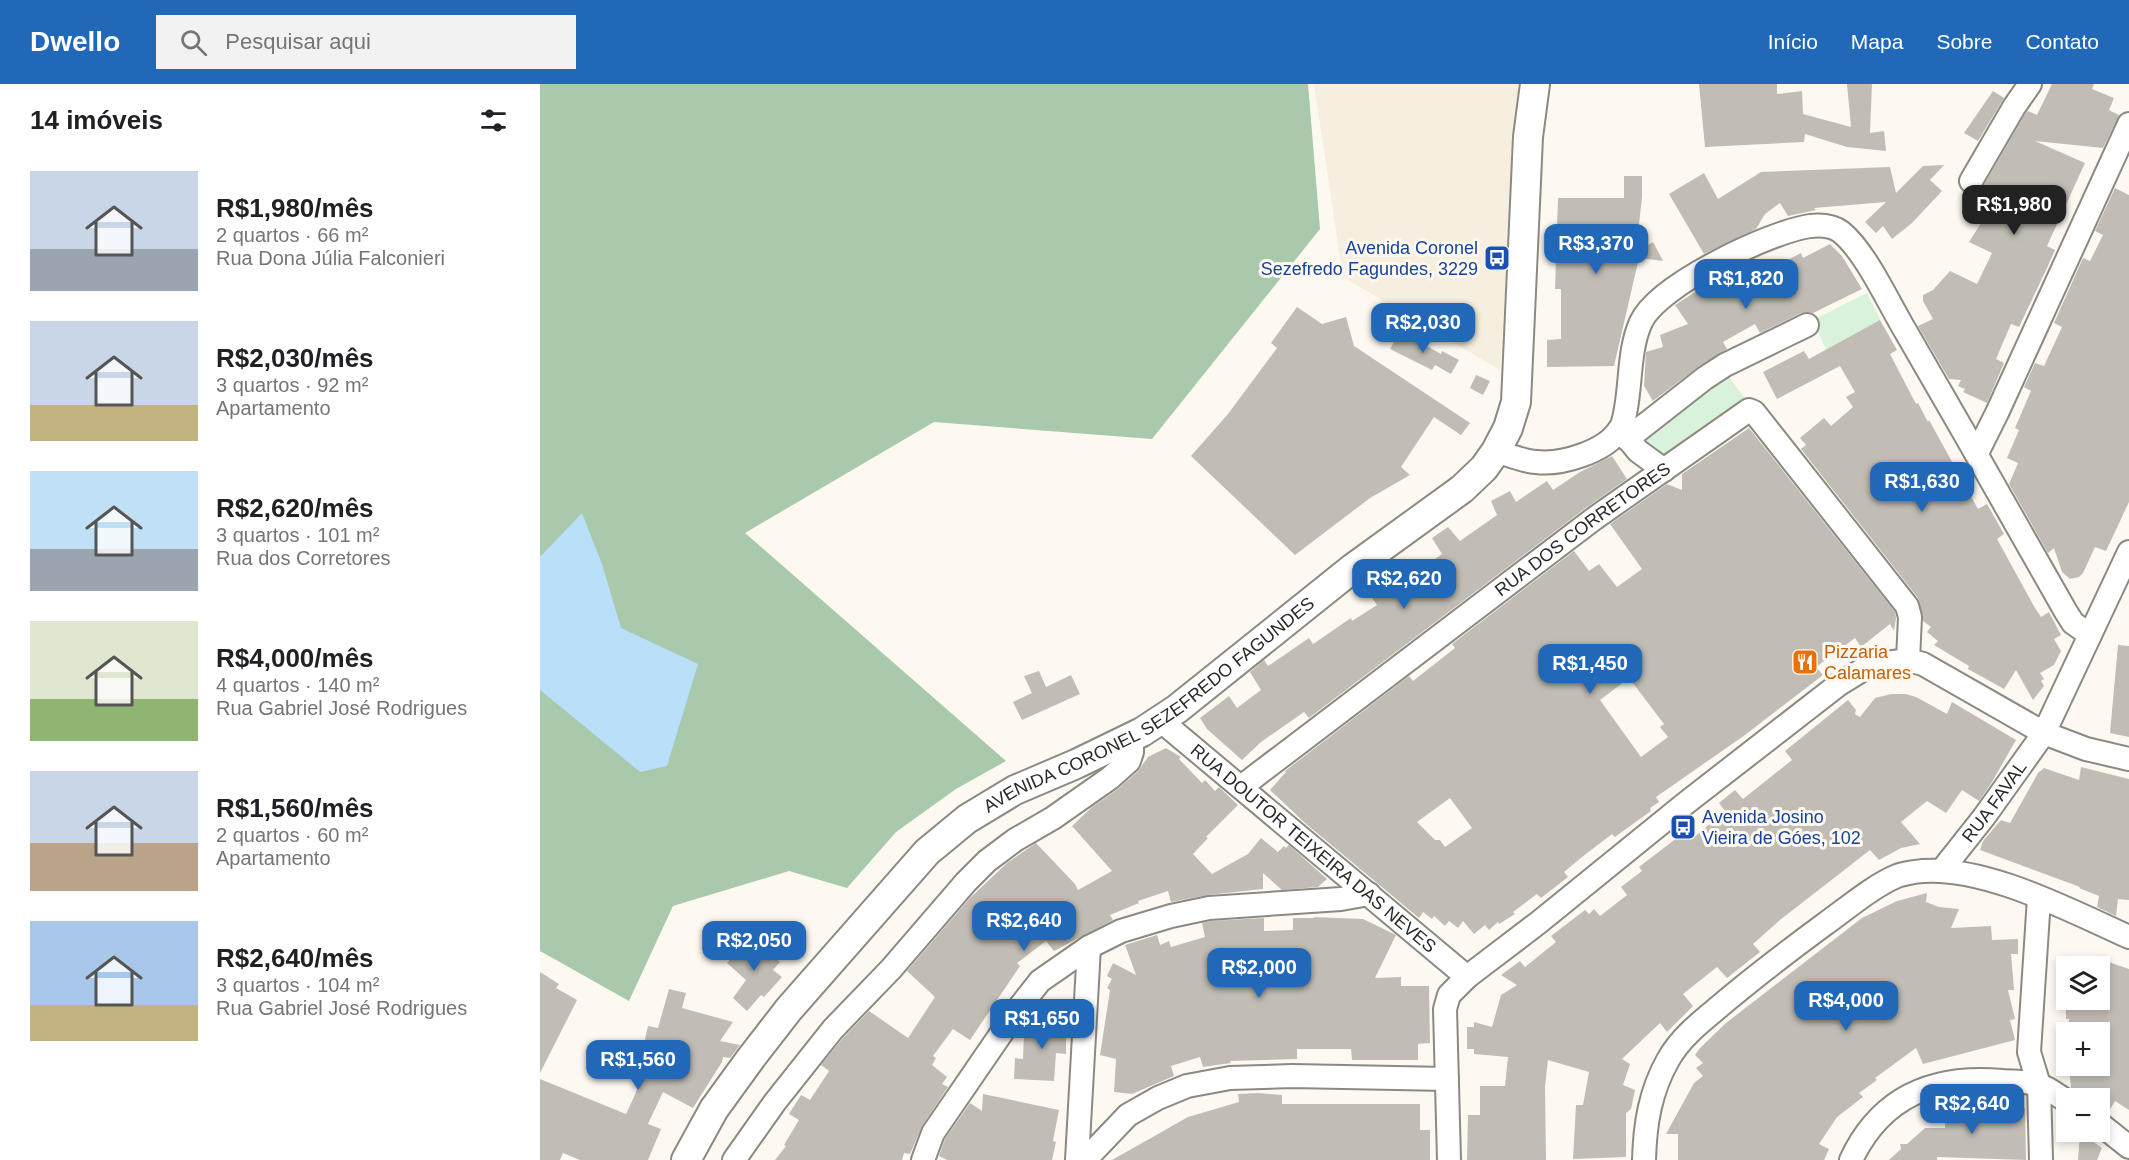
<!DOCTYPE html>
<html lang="pt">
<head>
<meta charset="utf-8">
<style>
	:root { --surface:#fff; --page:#f2f2f2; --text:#202124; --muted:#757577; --accent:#2168b8 }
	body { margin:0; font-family:Arial,sans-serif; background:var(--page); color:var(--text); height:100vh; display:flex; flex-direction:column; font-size:22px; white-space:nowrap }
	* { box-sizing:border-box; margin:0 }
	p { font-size:20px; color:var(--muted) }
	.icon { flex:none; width:33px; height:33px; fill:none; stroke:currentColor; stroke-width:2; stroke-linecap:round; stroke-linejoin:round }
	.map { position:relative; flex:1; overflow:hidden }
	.drawer { display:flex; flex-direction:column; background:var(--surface); width:540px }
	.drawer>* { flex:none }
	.tools { position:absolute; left:1516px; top:872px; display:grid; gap:12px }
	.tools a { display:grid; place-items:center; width:54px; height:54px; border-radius:0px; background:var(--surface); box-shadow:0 3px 9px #0003; font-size:30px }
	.price { position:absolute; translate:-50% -51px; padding:0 14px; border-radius:12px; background:var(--accent); color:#fff; font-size:20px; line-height:39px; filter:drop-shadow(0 2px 3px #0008) }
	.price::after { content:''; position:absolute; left:50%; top:36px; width:18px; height:14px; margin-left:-9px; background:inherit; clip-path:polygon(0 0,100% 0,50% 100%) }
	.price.current { background:#222; color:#fff }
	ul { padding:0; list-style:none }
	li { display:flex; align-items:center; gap:18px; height:150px; padding:0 30px }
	li span { display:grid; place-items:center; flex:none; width:168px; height:120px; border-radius:0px; color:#555 }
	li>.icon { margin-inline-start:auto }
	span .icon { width:72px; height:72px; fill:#fffc; stroke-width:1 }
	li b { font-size:26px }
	h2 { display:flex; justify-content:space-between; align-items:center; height:72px; padding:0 30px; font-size:26px }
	header { display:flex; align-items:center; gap:36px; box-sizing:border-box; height:84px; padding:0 30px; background:var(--accent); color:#fff }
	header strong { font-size:28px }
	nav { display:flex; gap:33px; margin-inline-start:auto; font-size:21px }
	.search { width:420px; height:54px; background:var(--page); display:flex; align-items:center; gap:15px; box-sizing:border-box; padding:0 21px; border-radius:0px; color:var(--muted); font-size:22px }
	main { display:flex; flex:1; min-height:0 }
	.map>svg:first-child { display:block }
	.built { fill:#f6efdf }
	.green { fill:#d9f2dc }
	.forest { fill:#a8c9ac }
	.water { fill:#b9dff9 }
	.building { fill:#c1bdb4; fill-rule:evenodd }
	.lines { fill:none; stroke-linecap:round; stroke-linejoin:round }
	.minor-casing { stroke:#8c8981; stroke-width:26 }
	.major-casing { stroke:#8c8981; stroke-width:32 }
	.minor { stroke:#fff; stroke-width:22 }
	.major { stroke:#fff; stroke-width:28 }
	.labels { text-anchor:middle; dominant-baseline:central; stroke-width:6; stroke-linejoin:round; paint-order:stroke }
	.transit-label { font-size:18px; fill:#164399; stroke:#fdf9f0; text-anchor:end }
	.street-label { font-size:18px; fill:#2a2926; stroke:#fdf9f0 }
	.food-label { font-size:18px; fill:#c56008; stroke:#fdf9f0; text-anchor:start }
</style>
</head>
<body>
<header>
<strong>Dwello</strong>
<div class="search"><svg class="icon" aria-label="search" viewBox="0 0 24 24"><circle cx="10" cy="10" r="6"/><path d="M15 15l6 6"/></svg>Pesquisar aqui</div>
<nav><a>Início</a><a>Mapa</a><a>Sobre</a><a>Contato</a></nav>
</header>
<main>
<section class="drawer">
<h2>14 imóveis<svg class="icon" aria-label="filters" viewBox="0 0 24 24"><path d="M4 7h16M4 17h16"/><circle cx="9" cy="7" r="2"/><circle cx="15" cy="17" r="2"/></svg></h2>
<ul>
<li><span style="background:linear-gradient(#c9d6e8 65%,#9aa5b1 0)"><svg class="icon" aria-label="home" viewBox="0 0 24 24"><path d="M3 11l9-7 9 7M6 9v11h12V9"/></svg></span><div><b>R$1,980/mês</b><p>2 quartos · 66 m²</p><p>Rua Dona Júlia Falconieri</p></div></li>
<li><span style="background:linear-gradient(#c9d6e8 70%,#c2b280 0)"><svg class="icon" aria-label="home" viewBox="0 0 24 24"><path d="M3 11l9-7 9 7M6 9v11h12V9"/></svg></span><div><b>R$2,030/mês</b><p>3 quartos · 92 m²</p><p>Apartamento</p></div></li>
<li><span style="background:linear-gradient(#bfe0f5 65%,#9aa5b1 0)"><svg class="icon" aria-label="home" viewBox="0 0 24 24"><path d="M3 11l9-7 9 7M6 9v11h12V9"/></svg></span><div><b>R$2,620/mês</b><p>3 quartos · 101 m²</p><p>Rua dos Corretores</p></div></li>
<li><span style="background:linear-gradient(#dfe7d0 65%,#8fb573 0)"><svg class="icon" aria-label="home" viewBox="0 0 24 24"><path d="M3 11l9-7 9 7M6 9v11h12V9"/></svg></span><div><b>R$4,000/mês</b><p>4 quartos · 140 m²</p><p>Rua Gabriel José Rodrigues</p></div></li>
<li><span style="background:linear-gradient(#c9d6e8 60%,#b9a48a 0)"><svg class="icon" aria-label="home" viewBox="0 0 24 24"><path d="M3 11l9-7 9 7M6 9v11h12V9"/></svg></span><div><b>R$1,560/mês</b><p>2 quartos · 60 m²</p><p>Apartamento</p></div></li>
<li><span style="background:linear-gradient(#a9c7e8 70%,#c2b280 0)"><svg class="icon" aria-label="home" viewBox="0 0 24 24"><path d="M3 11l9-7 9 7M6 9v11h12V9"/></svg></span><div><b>R$2,640/mês</b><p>3 quartos · 104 m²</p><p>Rua Gabriel José Rodrigues</p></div></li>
</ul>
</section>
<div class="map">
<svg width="1589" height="1076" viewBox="0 0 1589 1076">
	<rect width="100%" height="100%" fill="#fdf9f0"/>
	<path class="built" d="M 774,0 L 979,0 L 960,286 L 803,193 Z"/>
	<path class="green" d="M 1327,209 L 1341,237 L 1287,268 L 1273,236 Z
		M 1183,285 L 1209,320 L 1125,380 L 1094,351 Z"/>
	<path class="forest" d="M 0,0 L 768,0 L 780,145 L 612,355 L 394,338 L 205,449 L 466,677 L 416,705 L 356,748 L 307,804 L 249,787 L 133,822 L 89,917 L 0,867 Z"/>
	<path class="water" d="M 42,429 L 62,480 L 81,544 L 158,580 L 127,682 L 100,688 L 0,606 L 0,473 Z"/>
	<path class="building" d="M 1159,0 L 1237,0 L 1237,10 L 1262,7 L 1263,30 L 1311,43 L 1307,0 L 1332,0 L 1330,49 L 1344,47 L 1346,67 L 1307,63 L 1265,50 L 1264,58 L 1165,63 Z
		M 1512,0 L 1554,0 L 1552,5 L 1574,14 L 1569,26 L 1579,31 L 1563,64 L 1495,57 L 1545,79 L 1507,162 L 1515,166 L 1507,184 L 1479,243 L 1471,240 L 1456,275 L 1464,279 L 1447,319 L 1423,308 L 1425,305 L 1418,302 L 1421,296 L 1409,295 L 1378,242 L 1393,235 L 1383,217 L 1383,211 L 1393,206 L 1410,187 L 1437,200 L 1452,169 L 1429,158 L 1450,125 L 1435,119 L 1441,106 L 1485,30 L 1488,27 L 1497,31 Z
		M 1453,7 L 1464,14 L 1438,57 L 1424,49 Z
		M 1404,81 L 1390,96 L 1402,107 L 1372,139 L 1352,155 L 1343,142 L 1336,149 L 1325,138 L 1346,118 L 1274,124 L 1276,126 L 1248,132 L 1240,119 L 1225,130 L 1216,145 L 1164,170 L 1129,110 L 1164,89 L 1178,115 L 1221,88 L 1350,83 L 1356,109 L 1383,82 Z
		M 1084,92 L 1102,92 L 1102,113 L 1096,168 L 1113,158 L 1123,177 L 1099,174 L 1074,282 L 1007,283 L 1007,256 L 1021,255 L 1021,205 L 1015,205 L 1018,114 L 1084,114 Z
		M 1575,104 L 1589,111 L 1589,418 L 1566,467 L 1555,463 L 1543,489 L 1539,493 L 1530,495 L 1522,488 L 1514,464 L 1508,469 L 1469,400 L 1478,379 L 1467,374 L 1479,346 L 1475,344 L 1491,307 L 1484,303 L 1495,279 L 1504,282 L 1522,243 L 1514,239 L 1543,174 L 1550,177 L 1563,151 L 1555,147 Z
		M 1290,160 L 1302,172 L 1322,205 L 1273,229 L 1267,228 L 1261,229 L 1220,249 L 1215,240 L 1183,258 L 1187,265 L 1158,283 L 1113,317 L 1104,302 L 1106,268 L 1123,263 L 1120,251 L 1148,240 L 1135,221 L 1183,190 L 1215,175 L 1223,189 L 1261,169 L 1263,174 Z
		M 757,223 L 782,240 L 806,233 L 814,262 L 930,339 L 921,351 L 894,333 L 861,383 L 870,391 L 830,414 L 755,471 L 651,372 L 688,330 L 737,264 L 731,259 Z
		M 1340,236 L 1357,266 L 1350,270 L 1376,320 L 1378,319 L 1388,338 L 1389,336 L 1438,425 L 1447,420 L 1464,450 L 1457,455 L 1495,524 L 1501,533 L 1509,528 L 1521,551 L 1514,555 L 1521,567 L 1514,581 L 1500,589 L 1504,595 L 1501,597 L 1504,602 L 1493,616 L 1476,586 L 1464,605 L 1428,585 L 1429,582 L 1394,561 L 1398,557 L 1387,548 L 1391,543 L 1383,537 L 1378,514 L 1261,365 L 1266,361 L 1260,354 L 1284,334 L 1291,342 L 1313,323 L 1306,313 L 1315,308 L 1300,282 L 1237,315 L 1223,288 L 1264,267 L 1269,275 Z
		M 860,247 L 901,270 L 902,267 L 919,276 L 911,290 L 895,281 L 892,286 L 850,265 Z
		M 936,291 L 950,297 L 943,311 L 930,304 Z
		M 1209,344 L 1355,528 L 1356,534 L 1354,547 L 1350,540 L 1321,563 L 1315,554 L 1276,583 L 1283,591 L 1205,651 L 1116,713 L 1119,718 L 1110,724 L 1111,727 L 1075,753 L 1072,750 L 1042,773 L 1024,788 L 1028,793 L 1001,814 L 997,810 L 973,828 L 975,830 L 959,840 L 958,838 L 949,846 L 945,841 L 934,850 L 923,837 L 918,844 L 909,837 L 905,842 L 894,832 L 892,835 L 883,828 L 879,834 L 765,739 L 730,706 L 746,688 L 745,687 L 869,592 L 873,597 L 915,564 L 912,560 L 1034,467 L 1049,487 L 1059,480 L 1077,503 L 1102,485 L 1070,440 L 1127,400 L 1142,406 L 1142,390 ZM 1089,594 L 1124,640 L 1120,643 L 1128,653 L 1101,673 L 1060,616 ZM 910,714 L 932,744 L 905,763 L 900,756 L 895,756 L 877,738 Z
		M 1072,372 L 1087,395 L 1047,423 L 769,634 L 764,628 L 721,658 L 702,676 L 667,645 L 660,634 L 689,612 L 697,624 L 721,606 L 710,588 L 724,576 L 728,582 L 769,554 L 773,560 L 811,534 L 812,537 L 837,521 L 830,511 L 851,496 L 853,499 L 862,492 L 865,496 L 902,470 L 892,454 L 908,443 L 920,457 L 957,431 L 951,417 L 970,407 L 976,418 L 1007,397 L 1013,406 L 1040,388 Z
		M 1578,561 L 1589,562 L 1589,653 L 1570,649 Z
		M 499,587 L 506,603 L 531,591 L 540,610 L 482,636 L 473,618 L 492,609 L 484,592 Z
		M 1351,610 L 1366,610 L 1376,613 L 1407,630 L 1412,618 L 1476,656 L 1452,698 L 1439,717 L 1422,706 L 1406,729 L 1387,717 L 1361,738 L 1380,760 L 1361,764 L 1339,776 L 1330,766 L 1240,836 L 1213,860 L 1220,868 L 1187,894 L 1177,883 L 1143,910 L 1153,922 L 1127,948 L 1120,939 L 1082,975 L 1090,980 L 1083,1001 L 1095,1006 L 1091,1025 L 1086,1029 L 1086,1073 L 1033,1075 L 1036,1021 L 1043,1021 L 1049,988 L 1008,976 L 1005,1002 L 1006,1076 L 927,1076 L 928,1031 L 940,1031 L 940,1002 L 965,1002 L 968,973 L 934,970 L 934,965 L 927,965 L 927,943 L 934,943 L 934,938 L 952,943 L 961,911 L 977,901 L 961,891 L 980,877 L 985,883 L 1016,858 L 1011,852 L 1045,826 L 1049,830 L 1054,825 L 1060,832 L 1087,811 L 1081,803 L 1102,787 L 1099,783 L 1146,747 L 1152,755 L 1185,727 L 1179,719 L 1195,706 L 1203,715 L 1252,676 L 1245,667 L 1308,616 L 1316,626 L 1315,630 L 1320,633 L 1335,614 Z
		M 626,664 L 641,673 L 639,675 L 662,699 L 665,696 L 675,707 L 679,703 L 698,721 L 666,753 L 668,754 L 653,770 L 672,790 L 708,770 L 721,754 L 738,768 L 744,762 L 746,764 L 749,761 L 787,795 L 778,803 L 742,806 L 723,789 L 723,805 L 668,811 L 631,818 L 628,807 L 598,817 L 599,819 L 570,831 L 573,836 L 514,867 L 506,857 L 477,879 L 480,882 L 430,956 L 413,945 L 393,972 L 396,974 L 392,981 L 407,993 L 402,1000 L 408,1003 L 382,1042 L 370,1070 L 364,1069 L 362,1076 L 235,1076 L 246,1062 L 244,1061 L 259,1036 L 249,1030 L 261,1011 L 270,1016 L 289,987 L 281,981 L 303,954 L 329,927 L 368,954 L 395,913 L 367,887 L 430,814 L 467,779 L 496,759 L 535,800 L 538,806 L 572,787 L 532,742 L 552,723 L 578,705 L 598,687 L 608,673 Z
		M 1541,683 L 1589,695 L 1589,816 L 1578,815 L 1576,832 L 1557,823 L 1559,812 L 1539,804 L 1540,803 L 1440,766 L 1443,757 L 1461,736 L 1470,739 L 1498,689 L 1504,684 L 1539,696 Z
		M 1387,809 L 1386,818 L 1399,823 L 1419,825 L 1411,844 L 1451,842 L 1452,856 L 1478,855 L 1478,870 L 1471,870 L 1474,906 L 1468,906 L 1475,935 L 1470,936 L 1475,956 L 1383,980 L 1376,964 L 1335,994 L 1337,996 L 1319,1009 L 1323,1013 L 1297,1033 L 1279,1060 L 1289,1065 L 1284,1076 L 1138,1076 L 1138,1050 L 1126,1050 L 1154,999 L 1163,992 L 1156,984 L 1163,979 L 1155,971 L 1160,964 L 1186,939 L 1322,834 L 1357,817 Z
		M 773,833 L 823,835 L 856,851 L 835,894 L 861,893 L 861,902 L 889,902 L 890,959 L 878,960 L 878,976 L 812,976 L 811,965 L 757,965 L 757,975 L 690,977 L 691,979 L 663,983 L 660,973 L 631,982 L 634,992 L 592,1010 L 574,1008 L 576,975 L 560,971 L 570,906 L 567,904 L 572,895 L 567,892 L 573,879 L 596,891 L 585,861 L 617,851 L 620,861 L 629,857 L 631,863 L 665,853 L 662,839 L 671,837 L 724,834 L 724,847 L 753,846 L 753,834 L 775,834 Z
		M 210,852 L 240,878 L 233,886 L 242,893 L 224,913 L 221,911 L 207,927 L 193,914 L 206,896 L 187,879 Z
		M 1560,875 L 1589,885 L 1589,1026 L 1575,1017 L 1568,1029 L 1560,1027 L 1560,1014 L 1540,1014 L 1538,1010 L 1531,1004 L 1529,981 L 1560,981 L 1560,948 L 1528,948 L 1529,935 L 1526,935 L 1526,914 L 1560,915 Z
		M 0,888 L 19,900 L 16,904 L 37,916 L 0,989 Z
		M 129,905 L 146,909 L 142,924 L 193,938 L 180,957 L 200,961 L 190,974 L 183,973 L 182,978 L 153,1024 L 123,1008 L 108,1040 L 121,1045 L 108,1076 L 40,1076 L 23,1069 L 20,1076 L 0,1076 L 0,995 L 86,1030 L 111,976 L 101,973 L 108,942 L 118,944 Z
		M 518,929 L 518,936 L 521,936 L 521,950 L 526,949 L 526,970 L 516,969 L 514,997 L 474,995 L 475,974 L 483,975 L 484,951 L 496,951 L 496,930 Z
		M 717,1009 L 742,1011 L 742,1020 L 880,1020 L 880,1046 L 890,1046 L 890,1076 L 572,1076 L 648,1033 L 699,1018 L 698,1010 Z
		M 443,1010 L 519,1026 L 513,1057 L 516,1058 L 512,1076 L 407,1076 L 399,1072 L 405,1055 L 430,1019 L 442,1027 Z
		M 1466,1016 L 1466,1024 L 1485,1024 L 1486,1076 L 1397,1073 L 1397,1076 L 1349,1076 L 1361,1065 L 1360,1060 L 1367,1060 L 1385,1044 L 1405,1044 L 1405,1022 L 1448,1023 L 1448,1017 Z
		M 1540,1048 L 1562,1064 L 1557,1076 L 1538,1076 Z"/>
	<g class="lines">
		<g class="minor-casing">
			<g id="minor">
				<path d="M 1431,97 L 1474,23 L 1490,0"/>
				<path d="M 1080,345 L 1098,367 L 1124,386"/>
				<path d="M 1087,355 L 1165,294 L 1185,281 L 1267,241"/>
				<path d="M 956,367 C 969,371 982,377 996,378 C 1021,381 1065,368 1079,346 C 1083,341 1085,331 1086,324 C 1091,297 1089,264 1101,238 C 1118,201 1229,148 1270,142 C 1280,141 1293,142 1301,148 C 1326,168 1349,220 1366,248 C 1420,341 1473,434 1526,528 L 1533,539 L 1550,551"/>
				<path d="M 1437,369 L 1457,329 L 1589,40"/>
				<path id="s1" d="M 620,636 L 927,893"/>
				<path id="s2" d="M 701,703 L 1055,434 L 1209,326 L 1214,328 L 1367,522 L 1370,533 L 1368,576"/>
				<path id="s3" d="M 1402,786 L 1444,733 L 1504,649 L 1589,468"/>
				<path d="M 1499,814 L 1489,968 L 1499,1001 L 1501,1076"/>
				<path d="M 1560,1040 L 1589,1063"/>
				<path d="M 194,1076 L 235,1018 L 293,945 L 351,885 L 426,798 L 447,777 L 475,756 L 513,734 L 570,694 L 589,677 L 592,668 L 592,652"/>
				<path d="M 383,1076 L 393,1049 L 478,925 L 500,897 L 549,863 L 581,847 L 631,832 L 669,824 L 801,815 L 829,810"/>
				<path d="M 537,1076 L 549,863"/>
				<path d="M 545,1076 L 588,1031 L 618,1014 L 647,1002 L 690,994 L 752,992 L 907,995"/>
				<path d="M 909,1076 L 905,925 L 909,911 L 927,893 L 998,839 L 1146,719 L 1298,601 L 1327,583 L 1339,580 L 1368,576 L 1383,580 L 1504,649 L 1546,665 L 1589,675"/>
				<path d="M 1104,1076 C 1105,1040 1110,1008 1128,976 C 1139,956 1157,941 1174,927 C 1210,896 1247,868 1285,840 C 1306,825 1333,802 1357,792 C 1362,790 1369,789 1374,788 C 1439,778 1531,827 1589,853"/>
				<path d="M 1311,1076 C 1341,1012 1394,991 1462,997 C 1474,998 1489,997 1499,1001 C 1509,1004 1518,1012 1527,1017"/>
			</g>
		</g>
		<g class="major-casing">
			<g id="major">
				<path id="s4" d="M 146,1076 L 174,1025 L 211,974 L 249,925 L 387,768 L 427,735 L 475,706 L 536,680 L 602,648 L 637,625 L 813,484 L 922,405 L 944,384 L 956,367 L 968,344 L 976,318 L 988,53 L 995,0"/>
			</g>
		</g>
		<use href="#minor" class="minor"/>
		<use href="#major" class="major"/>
	</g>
	<defs>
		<g id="bus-square" transform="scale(1.35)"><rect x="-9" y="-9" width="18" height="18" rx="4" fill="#1a4fb4" stroke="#fdf9f0"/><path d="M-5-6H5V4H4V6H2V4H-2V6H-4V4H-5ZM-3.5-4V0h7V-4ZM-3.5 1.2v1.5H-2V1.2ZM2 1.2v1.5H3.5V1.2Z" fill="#fff"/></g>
		<g id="restaurant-square" transform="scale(1.35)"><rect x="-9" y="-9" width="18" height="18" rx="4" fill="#e8710a" stroke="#fdf9f0"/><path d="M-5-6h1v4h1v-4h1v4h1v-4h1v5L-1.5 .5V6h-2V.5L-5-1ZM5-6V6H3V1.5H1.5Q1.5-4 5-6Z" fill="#fff"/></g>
	</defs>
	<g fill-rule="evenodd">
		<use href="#bus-square" x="957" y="174"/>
		<use href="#restaurant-square" x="1265" y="578"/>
		<use href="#bus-square" x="1143" y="743"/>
	</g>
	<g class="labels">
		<g class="transit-label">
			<text x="938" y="164">Avenida Coronel<tspan x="938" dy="21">Sezefredo Fagundes, 3229</tspan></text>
			<text x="1162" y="733" text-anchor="start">Avenida Josino<tspan x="1162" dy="21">Vieira de Góes, 102</tspan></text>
		</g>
		<g class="street-label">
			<text stroke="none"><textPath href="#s2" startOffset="428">RUA DOS CORRETORES</textPath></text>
			<text stroke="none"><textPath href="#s4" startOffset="660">AVENIDA CORONEL SEZEFREDO FAGUNDES</textPath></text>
			<text stroke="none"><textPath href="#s3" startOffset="86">RUA FAVAL</textPath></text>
			<text stroke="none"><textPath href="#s1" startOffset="200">RUA DOUTOR TEIXEIRA DAS NEVES</textPath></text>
		</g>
		<g class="food-label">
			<text x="1284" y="568">Pizzaria<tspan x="1284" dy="21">Calamares</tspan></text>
		</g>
	</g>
</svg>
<div class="tools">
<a><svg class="icon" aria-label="layers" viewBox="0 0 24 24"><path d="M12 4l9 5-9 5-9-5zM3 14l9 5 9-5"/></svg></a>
<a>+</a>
<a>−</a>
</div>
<b class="price current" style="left:1474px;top:152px">R$1,980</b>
<b class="price" style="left:1056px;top:191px">R$3,370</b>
<b class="price" style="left:1206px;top:226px">R$1,820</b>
<b class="price" style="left:883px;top:270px">R$2,030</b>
<b class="price" style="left:1382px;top:429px">R$1,630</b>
<b class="price" style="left:864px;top:526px">R$2,620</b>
<b class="price" style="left:1050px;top:611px">R$1,450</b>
<b class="price" style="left:484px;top:868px">R$2,640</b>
<b class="price" style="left:214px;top:888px">R$2,050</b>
<b class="price" style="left:719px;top:915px">R$2,000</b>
<b class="price" style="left:1306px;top:948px">R$4,000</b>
<b class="price" style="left:502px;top:966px">R$1,650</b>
<b class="price" style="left:98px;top:1007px">R$1,560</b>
<b class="price" style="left:1432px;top:1051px">R$2,640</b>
</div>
</main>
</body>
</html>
